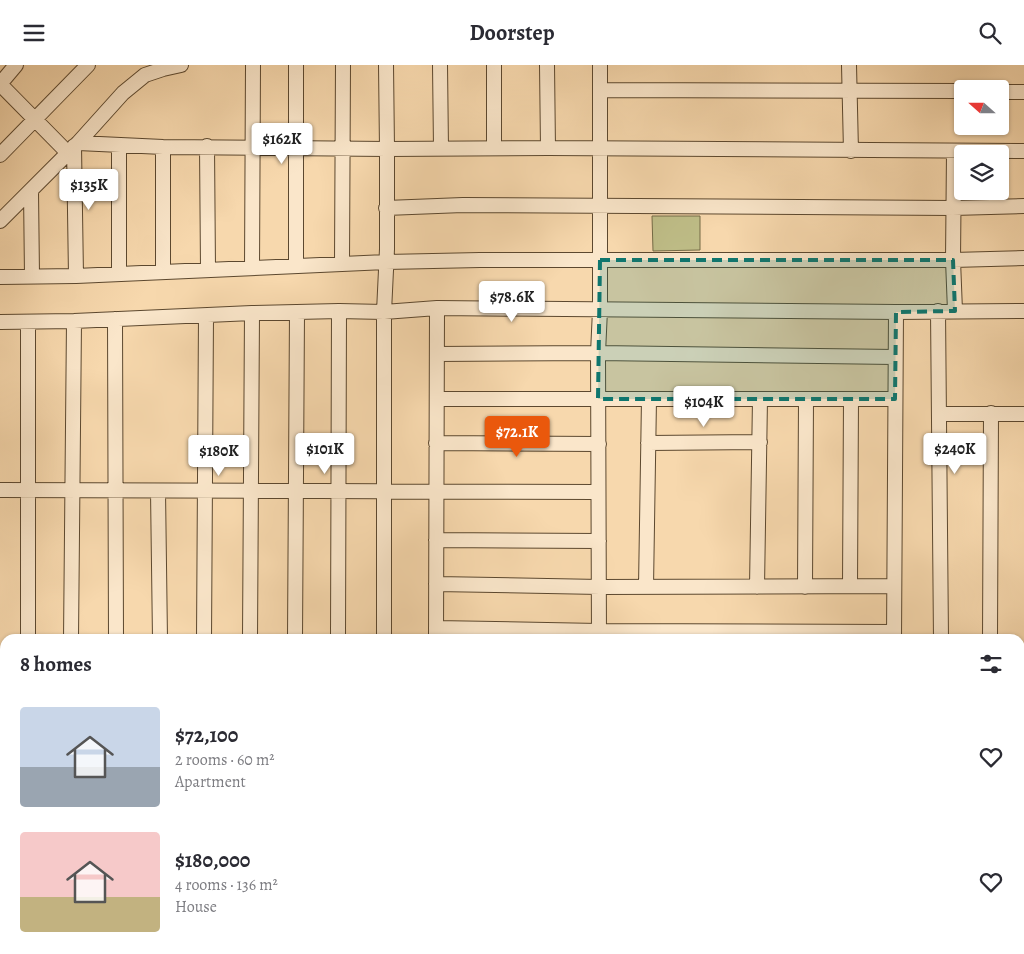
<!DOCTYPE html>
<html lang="en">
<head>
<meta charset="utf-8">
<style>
	:root { --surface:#fff; --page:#f7f7f7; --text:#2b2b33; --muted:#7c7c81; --accent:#ea580c }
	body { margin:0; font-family:Alegreya,serif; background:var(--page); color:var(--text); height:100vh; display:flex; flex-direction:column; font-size:19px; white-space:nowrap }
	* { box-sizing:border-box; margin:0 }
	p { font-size:16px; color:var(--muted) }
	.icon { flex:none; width:28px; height:28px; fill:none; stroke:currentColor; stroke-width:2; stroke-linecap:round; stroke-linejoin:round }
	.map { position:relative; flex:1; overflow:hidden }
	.sheet { position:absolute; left:0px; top:569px; width:1025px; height:321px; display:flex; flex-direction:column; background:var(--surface); border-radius:15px 15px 0 0; box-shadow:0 1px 4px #0004 }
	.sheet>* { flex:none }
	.needle { width:32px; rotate:291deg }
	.tools { position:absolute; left:954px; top:15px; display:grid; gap:10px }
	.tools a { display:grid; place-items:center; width:55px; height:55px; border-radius:5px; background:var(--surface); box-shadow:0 1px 4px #0004; font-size:25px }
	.price { position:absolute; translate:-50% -42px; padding:0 11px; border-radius:5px; background:#fff; color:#222; font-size:16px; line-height:32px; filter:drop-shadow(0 1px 2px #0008) }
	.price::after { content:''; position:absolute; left:50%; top:30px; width:15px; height:11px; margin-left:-8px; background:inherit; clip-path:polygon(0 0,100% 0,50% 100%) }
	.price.selected { background:var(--accent); color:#fff }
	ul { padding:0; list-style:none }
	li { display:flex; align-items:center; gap:15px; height:125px; padding:0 20px }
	li span { display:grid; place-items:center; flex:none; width:140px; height:100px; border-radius:5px; color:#555 }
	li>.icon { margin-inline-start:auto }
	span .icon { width:60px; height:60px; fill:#fffc; stroke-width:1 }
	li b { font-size:21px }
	h2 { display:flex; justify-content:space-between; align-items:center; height:60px; padding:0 20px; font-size:21px }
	header { display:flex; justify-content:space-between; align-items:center; height:65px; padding:0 20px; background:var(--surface); font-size:22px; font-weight:700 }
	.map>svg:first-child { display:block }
	.green { fill:#bfbe88; stroke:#746b46 }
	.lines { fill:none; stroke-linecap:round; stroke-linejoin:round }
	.minor-casing { stroke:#5c482f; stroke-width:16 }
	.minor { stroke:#fae6ca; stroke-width:14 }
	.marked { fill:#0f766e; fill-opacity:0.2; stroke:#0f766e; stroke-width:4; stroke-dasharray:10 6; stroke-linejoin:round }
</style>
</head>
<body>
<header><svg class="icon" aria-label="menu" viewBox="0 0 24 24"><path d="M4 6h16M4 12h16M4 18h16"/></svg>Doorstep<svg class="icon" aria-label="search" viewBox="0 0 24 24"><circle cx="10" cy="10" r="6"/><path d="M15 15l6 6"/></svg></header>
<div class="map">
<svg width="1024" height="889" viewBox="0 0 1024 889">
	<rect width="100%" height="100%" fill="#f7d8ad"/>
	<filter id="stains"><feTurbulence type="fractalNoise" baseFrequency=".004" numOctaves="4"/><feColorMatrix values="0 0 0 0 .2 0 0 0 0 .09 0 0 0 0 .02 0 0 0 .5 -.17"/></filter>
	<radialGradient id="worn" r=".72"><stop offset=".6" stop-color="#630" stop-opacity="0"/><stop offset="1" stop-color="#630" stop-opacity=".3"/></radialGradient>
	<path class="green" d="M 700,151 L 700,185 L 653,186 L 652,151 Z
		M 0,658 L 5,658 L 5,841 L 0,841 Z"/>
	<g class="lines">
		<g class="minor-casing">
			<path id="minor" d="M 440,0 L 441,83
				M 547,0 L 548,83
				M 849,0 L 851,86
				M 0,19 L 68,88
				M 0,19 L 16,0
				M 600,25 L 962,26
				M 1000,27 L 1024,27
				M 78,78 L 163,82 L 387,84 L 548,83 L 1024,86
				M 74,81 L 76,211
				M 207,81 L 208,204
				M 163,82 L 163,206
				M 494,83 L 494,0
				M 954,87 L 953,195 L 955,246
				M 0,90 L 88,0
				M 31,126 L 32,211
				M 386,143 L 463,140 L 953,143 L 1024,141
				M 0,156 L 78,78 L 123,28 L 145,10 L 163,4 L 181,0
				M 342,199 L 343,0
				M 296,201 L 296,0
				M 252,203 L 253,0
				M 119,209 L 119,80
				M 0,212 L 76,211 L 386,197 L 480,195 L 953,195 L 1024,193
				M 938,246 L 941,574
				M 115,254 L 116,574
				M 0,257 L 74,256 L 252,248 L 339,246 L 384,247 L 437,243 L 896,247 L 1024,246
				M 28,257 L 28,574
				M 437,289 L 598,288 L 895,292
				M 437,334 L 895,334
				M 940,349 L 1024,349
				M 436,378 L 599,379
				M 648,378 L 760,377
				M 0,425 L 598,427
				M 158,426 L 160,574
				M 436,475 L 599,476
				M 436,519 L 600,522 L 894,521
				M 850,521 L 851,334
				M 646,522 L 649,334
				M 757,522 L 760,334
				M 805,522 L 806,335
				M 436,563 L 599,566 L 894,567
				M 71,574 L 74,256
				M 204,574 L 206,251
				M 250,574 L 252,248
				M 295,574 L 297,247
				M 338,574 L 339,246
				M 384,574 L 384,247 L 387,184 L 387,84 L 386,0
				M 436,574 L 437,243
				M 599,574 L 598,288 L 600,245 L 600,0
				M 894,574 L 896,247
				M 990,574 L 991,348
				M 0,606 L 5,606
				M 1020,610 L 1024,610
				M 0,642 L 5,642
				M 1020,642 L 1024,642
				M 0,691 L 5,691
				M 1020,707 L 1024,707
				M 0,735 L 5,735
				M 1020,767 L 1024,767
				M 0,783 L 5,783
				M 0,832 L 5,832"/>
		</g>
		<use href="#minor" class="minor"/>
	</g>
	<path class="marked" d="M 600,195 L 953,195 L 955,246 L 896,247 L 895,334 L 598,334 Z"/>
	<rect width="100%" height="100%" filter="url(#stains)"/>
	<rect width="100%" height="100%" fill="url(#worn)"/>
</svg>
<div class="tools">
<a><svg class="needle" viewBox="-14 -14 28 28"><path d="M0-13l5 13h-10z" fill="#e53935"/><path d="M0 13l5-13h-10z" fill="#7c7c81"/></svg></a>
<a><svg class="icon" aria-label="layers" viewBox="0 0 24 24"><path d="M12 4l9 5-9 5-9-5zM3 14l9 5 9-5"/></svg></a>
</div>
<b class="price" style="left:282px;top:100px">$162K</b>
<b class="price" style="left:89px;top:146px">$135K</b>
<b class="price" style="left:512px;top:258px">$78.6K</b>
<b class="price" style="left:704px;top:363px">$104K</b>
<b class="price selected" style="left:517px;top:393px">$72.1K</b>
<b class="price" style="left:325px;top:410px">$101K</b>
<b class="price" style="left:955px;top:410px">$240K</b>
<b class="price" style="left:219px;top:412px">$180K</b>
<section class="sheet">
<h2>8 homes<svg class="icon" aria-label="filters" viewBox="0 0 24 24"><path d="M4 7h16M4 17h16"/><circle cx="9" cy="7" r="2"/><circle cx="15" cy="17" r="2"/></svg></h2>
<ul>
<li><span style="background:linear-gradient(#c9d6e8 60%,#9aa5b1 0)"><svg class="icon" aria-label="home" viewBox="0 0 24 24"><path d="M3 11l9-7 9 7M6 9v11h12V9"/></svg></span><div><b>$72,100</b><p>2 rooms · 60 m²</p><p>Apartment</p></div><svg class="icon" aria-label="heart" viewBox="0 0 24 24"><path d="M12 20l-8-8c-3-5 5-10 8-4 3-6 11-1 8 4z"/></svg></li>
<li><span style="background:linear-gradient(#f6c9c9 65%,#c2b280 0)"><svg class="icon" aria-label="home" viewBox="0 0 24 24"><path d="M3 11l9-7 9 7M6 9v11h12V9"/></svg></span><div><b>$180,000</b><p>4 rooms · 136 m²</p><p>House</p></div><svg class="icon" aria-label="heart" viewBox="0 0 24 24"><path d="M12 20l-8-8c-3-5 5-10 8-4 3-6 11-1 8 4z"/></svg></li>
</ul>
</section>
</div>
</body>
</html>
